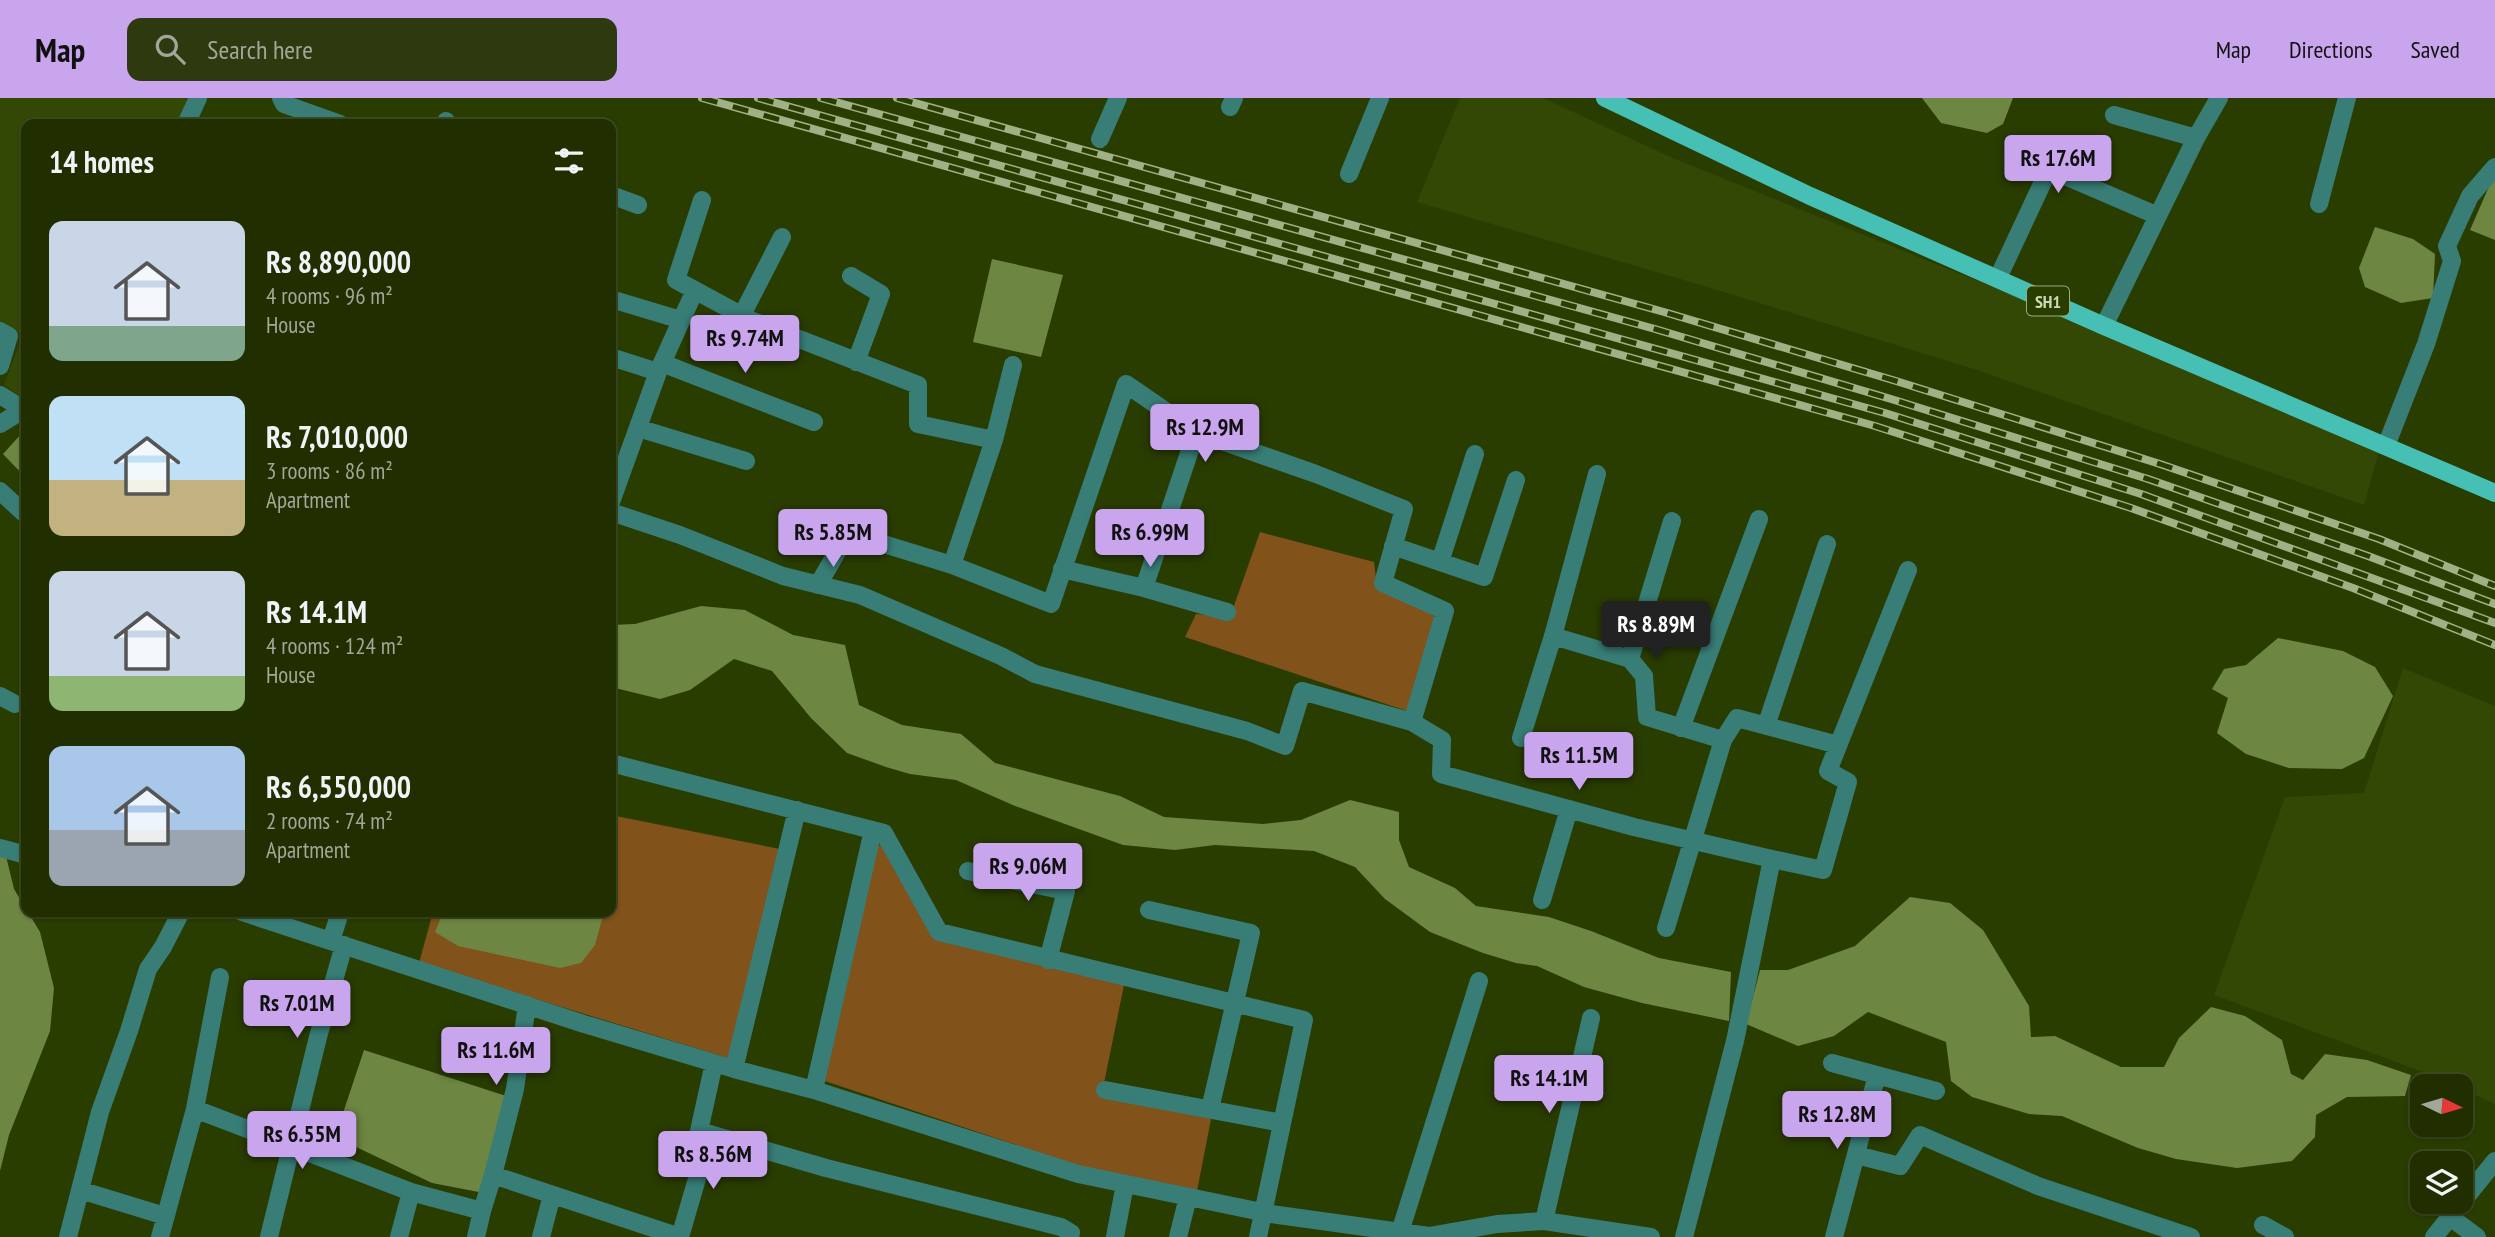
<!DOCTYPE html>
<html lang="en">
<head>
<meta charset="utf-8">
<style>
	:root { --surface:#202e00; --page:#2d3a0f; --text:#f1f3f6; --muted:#a2a899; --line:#3d4a22; --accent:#c9a5ee }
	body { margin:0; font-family:"PT Sans Narrow",sans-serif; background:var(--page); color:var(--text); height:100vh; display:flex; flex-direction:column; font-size:26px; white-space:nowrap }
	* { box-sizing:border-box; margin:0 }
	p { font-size:23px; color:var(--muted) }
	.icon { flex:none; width:38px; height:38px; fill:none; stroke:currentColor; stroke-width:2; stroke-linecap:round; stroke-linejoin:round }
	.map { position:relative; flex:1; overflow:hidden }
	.sheet { position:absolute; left:21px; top:21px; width:595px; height:798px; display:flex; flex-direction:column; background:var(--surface); border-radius:14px; box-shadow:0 2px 5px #0004,0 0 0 2px var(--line) }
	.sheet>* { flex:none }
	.needle { width:46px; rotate:95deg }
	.controls { position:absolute; left:2410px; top:976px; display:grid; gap:14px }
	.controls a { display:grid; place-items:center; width:63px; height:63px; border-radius:14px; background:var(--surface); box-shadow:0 2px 5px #0004,0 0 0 2px var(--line); font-size:35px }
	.price { position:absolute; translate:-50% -60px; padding:0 16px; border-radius:7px; background:var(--accent); color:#111; font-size:23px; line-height:46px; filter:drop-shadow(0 2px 4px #0008) }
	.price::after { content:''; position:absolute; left:50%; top:42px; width:21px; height:16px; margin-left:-10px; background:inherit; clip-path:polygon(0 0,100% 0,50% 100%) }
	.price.active { background:#222; color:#fff }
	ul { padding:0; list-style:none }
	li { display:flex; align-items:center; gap:21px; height:175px; padding:0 28px }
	li span { display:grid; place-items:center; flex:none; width:196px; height:140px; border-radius:14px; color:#555 }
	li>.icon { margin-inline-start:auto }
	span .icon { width:84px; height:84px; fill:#fffc; stroke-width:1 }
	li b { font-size:30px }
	h2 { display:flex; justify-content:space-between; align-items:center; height:84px; padding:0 28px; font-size:30px }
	header { display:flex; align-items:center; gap:42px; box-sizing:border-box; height:98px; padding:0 35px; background:var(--accent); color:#111 }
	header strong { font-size:33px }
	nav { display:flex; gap:38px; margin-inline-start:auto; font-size:24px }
	.search { width:490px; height:63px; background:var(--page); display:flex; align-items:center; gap:18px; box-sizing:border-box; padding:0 24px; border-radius:14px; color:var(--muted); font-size:26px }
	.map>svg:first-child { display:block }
	.built { fill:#334804 }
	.green { fill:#81521a }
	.water { fill:#6d8642 }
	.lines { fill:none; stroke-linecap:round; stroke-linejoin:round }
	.minor { stroke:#387e77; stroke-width:18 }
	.major { stroke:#46c0b5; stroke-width:18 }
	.rail-casing { stroke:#a0b185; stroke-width:8 }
	.rail { stroke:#2a3d00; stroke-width:5; stroke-dasharray:16; stroke-linecap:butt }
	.labels { text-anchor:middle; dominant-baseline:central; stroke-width:5; stroke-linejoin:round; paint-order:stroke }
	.shield { fill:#2a3d00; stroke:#9aab7e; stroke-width:2 }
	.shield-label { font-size:18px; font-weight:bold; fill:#cadab4 }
</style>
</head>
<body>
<header>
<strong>Map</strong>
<div class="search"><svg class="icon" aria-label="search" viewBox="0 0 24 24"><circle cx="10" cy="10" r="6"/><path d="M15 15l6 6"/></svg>Search here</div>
<nav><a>Map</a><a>Directions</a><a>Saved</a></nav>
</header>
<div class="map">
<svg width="2495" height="1139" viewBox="0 0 2495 1139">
	<rect width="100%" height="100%" fill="#2a3d00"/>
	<path class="built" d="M 0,0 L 190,0 L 179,26 L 26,26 L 26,292 L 21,299 L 4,287 L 23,236 L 0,227 Z
		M 1460,0 L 1543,0 L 1675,61 L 1981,184 L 2379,353 L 2364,407 L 1977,272 L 1711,190 L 1417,104 Z
		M 2403,570 L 2495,608 L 2495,1006 L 2426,975 L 2214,897 L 2285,699 L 2364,695 Z"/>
	<path class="green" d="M 1260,434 L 1374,464 L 1377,489 L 1436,519 L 1410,614 L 1185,539 L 1196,516 L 1230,519 Z
		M 611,717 L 780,751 L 731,961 L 419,865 L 433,814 L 611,814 Z
		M 882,742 L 935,840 L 1124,887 L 1102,995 L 1212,1016 L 1197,1093 L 1103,1076 L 825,983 L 877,751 Z"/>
	<path class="water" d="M 1922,0 L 2013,0 L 2003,26 L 1987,35 L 1941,25 Z
		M 2494,77 L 2495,78 L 2495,142 L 2470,132 Z
		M 2375,129 L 2413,141 L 2435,156 L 2433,200 L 2401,205 L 2365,189 L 2359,170 Z
		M 992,161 L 1063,177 L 1041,259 L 973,244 Z
		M 23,334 L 26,334 L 26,380 L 3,356 Z
		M 701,508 L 745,512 L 793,537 L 845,547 L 859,607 L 902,627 L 961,636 L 995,665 L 1120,698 L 1164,719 L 1263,726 L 1301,722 L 1350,702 L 1399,714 L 1399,742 L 1409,769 L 1455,790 L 1476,808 L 1549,819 L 1591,833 L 1659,860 L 1731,874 L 1729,923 L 1642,905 L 1584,889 L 1537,868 L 1516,865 L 1483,855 L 1430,834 L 1385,801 L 1355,769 L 1314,753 L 1215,747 L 1175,752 L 1123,747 L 1015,708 L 956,682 L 910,676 L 886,669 L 847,655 L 811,620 L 772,573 L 734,561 L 690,592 L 660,601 L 611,589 L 611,527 L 635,526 Z
		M 2278,540 L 2343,553 L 2375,569 L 2393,598 L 2364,660 L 2342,671 L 2289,670 L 2246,656 L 2217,635 L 2228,600 L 2212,591 L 2224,571 L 2246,567 Z
		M 0,757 L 6,758 L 14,791 L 40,834 L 54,890 L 50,933 L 9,1037 L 0,1073 Z
		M 1910,799 L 1950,805 L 1983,832 L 2029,908 L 2031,939 L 2055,938 L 2121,969 L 2164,969 L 2179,940 L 2211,909 L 2245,918 L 2282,942 L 2291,976 L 2303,982 L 2325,956 L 2367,962 L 2411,977 L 2405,998 L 2347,999 L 2316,1017 L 2315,1039 L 2292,1063 L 2237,1070 L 2176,1061 L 2138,1050 L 2062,1018 L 2029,1016 L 1972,999 L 1951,983 L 1946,944 L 1868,914 L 1834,938 L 1798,948 L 1746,926 L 1760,872 L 1788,872 L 1855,848 Z
		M 443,814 L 604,814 L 595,847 L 581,865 L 560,870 L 458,848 L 435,834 Z
		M 364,952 L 512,1000 L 484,1095 L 432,1085 L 335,1039 Z"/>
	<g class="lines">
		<path class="minor" d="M 281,0 L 284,6 L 340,26
			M 1230,9 L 1234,0
			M 2114,17 L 2196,40
			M 186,26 L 198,0
			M 445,26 L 446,23
			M 1100,41 L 1118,0
			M 1349,76 L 1380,0
			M 611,97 L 638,107
			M 702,102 L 676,182 L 750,222 L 918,287 L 918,326 L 994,342
			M 2319,106 L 2347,0
			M 851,178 L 881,196 L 856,264
			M 1998,180 L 2049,71 L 2158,118
			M 611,201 L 681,222
			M 742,217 L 782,139
			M 2104,228 L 2196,40 L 2219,0
			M 0,233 L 9,238 L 0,268
			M 611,259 L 658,274
			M 662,265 L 814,324
			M 0,297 L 24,312
			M 0,326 L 26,310
			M 638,330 L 746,363
			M 1196,334 L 1316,376 L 1404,411 L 1383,485 L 1445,513 L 1412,624
			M 2386,348 L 2426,246 L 2452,163 L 2447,148 L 2470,98 L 2495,69
			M 0,393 L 26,417
			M 611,404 L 658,274 L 695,192
			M 611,414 L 680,437 L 783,478 L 860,497 L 1001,558 L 1035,576 L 1247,633 L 1285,648 L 1302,593 L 1412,624 L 1442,642 L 1441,676 L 1634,729 L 1772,761 L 1735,943 L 1684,1139
			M 1393,448 L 1484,479 L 1516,382
			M 1440,464 L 1475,356
			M 952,467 L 994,342 L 1013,267
			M 1062,471 L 1144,490 L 1227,514
			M 818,487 L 848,435 L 952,467 L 1051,506 L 1126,286 L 1196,334 L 1144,490
			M 1553,538 L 1630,561 L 1644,578 L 1647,619 L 1723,642
			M 1630,561 L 1672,423
			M 0,598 L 15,606
			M 1766,628 L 1827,446
			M 1681,630 L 1759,421
			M 1521,640 L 1553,538 L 1597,376
			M 611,665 L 884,735 L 939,834 L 1304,922 L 1258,1139
			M 0,750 L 26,757
			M 1772,761 L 1823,772 L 1848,684 L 1828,673 L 1908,472
			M 968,773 L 1066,793 L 1048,862
			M 1542,802 L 1569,711
			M 1149,812 L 1251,835 L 1210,1011
			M 242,814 L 584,926 L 734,971 L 814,992 L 1078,1076 L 1271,1116 L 1429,1138 L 1497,1126 L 1544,1123 L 1651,1139
			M 1666,830 L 1723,642 L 1737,620 L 1838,647
			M 331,843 L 340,814
			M 714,965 L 699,1033 L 826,1070 L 1061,1129 L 1071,1135 L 1070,1139
			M 1832,965 L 1936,993
			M 734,971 L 797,712
			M 814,992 L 873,732
			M 1105,992 L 1282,1025
			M 195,1011 L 411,1094 L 399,1139
			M 1856,1057 L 1900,1068 L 1920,1037 L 2038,1088 L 2191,1139
			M 493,1077 L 515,991 L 527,907
			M 80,1092 L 165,1118
			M 411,1094 L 482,1113 L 493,1077 L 680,1139
			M 2450,1119 L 2477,1139
			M 1544,1123 L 1591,920
			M 2263,1127 L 2285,1139
			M 1400,1134 L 1479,883
			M 68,1139 L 100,1014 L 129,933 L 148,871 L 163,849 L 181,814
			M 160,1139 L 195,1011 L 220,879
			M 269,1139 L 318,939 L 344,847
			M 476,1139 L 482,1113
			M 541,1139 L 552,1097
			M 680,1139 L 710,1036
			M 1115,1139 L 1125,1086
			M 1178,1139 L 1188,1099
			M 1834,1139 L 1877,977
			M 2434,1139 L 2495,1063"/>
		<path class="major" d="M 1605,0 L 1810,98 L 2104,228 L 2495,395"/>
		<g class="rail-casing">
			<path id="rail" d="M 702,0 L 1875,328 L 2131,410 L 2353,490 L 2495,547
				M 758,0 L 1885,315 L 2141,396 L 2495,525
				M 821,0 L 1655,231 L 1891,301 L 2148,381 L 2368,458 L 2495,506
				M 897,0 L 1664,214 L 1896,283 L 2160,366 L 2379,441 L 2495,488"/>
		</g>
		<use href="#rail" class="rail"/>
	</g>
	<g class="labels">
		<rect class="shield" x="2027" y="188.5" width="42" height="29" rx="5"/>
		<g class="shield-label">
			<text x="2048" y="203">SH1</text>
		</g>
	</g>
</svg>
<div class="controls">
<a><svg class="needle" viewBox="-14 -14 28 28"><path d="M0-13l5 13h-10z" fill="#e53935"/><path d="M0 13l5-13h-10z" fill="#a2a899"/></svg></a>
<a><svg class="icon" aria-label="layers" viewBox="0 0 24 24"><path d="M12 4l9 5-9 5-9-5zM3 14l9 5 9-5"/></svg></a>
</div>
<b class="price" style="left:2058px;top:97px">Rs 17.6M</b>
<b class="price" style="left:745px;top:277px">Rs 9.74M</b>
<b class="price" style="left:1205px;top:366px">Rs 12.9M</b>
<b class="price" style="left:833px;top:471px">Rs 5.85M</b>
<b class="price" style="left:1150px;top:471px">Rs 6.99M</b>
<b class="price active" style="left:1656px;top:563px">Rs 8.89M</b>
<b class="price" style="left:1579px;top:694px">Rs 11.5M</b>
<b class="price" style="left:1028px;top:805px">Rs 9.06M</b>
<b class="price" style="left:297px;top:942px">Rs 7.01M</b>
<b class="price" style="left:496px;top:989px">Rs 11.6M</b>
<b class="price" style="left:1549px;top:1017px">Rs 14.1M</b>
<b class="price" style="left:1837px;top:1053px">Rs 12.8M</b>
<b class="price" style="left:302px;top:1073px">Rs 6.55M</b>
<b class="price" style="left:713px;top:1093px">Rs 8.56M</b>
<section class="sheet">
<h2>14 homes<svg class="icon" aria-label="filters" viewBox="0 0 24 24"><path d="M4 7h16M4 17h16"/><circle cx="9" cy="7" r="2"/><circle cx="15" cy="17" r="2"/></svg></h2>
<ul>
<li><span style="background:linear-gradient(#c9d6e8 75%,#7fa58c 0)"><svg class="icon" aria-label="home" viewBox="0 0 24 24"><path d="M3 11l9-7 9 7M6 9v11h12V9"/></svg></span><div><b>Rs 8,890,000</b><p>4 rooms · 96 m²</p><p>House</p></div></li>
<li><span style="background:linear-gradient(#bfe0f5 60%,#c2b280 0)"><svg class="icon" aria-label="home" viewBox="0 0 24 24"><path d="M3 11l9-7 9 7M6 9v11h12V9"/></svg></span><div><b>Rs 7,010,000</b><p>3 rooms · 86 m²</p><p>Apartment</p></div></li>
<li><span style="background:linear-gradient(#c9d6e8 75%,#8fb573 0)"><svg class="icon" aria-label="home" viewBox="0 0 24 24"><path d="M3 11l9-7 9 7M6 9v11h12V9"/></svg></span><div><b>Rs 14.1M</b><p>4 rooms · 124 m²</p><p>House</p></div></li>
<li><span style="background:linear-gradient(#a9c7e8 60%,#9aa5b1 0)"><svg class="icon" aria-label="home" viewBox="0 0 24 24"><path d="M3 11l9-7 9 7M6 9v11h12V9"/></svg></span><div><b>Rs 6,550,000</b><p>2 rooms · 74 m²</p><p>Apartment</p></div></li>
</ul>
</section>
</div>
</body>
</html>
